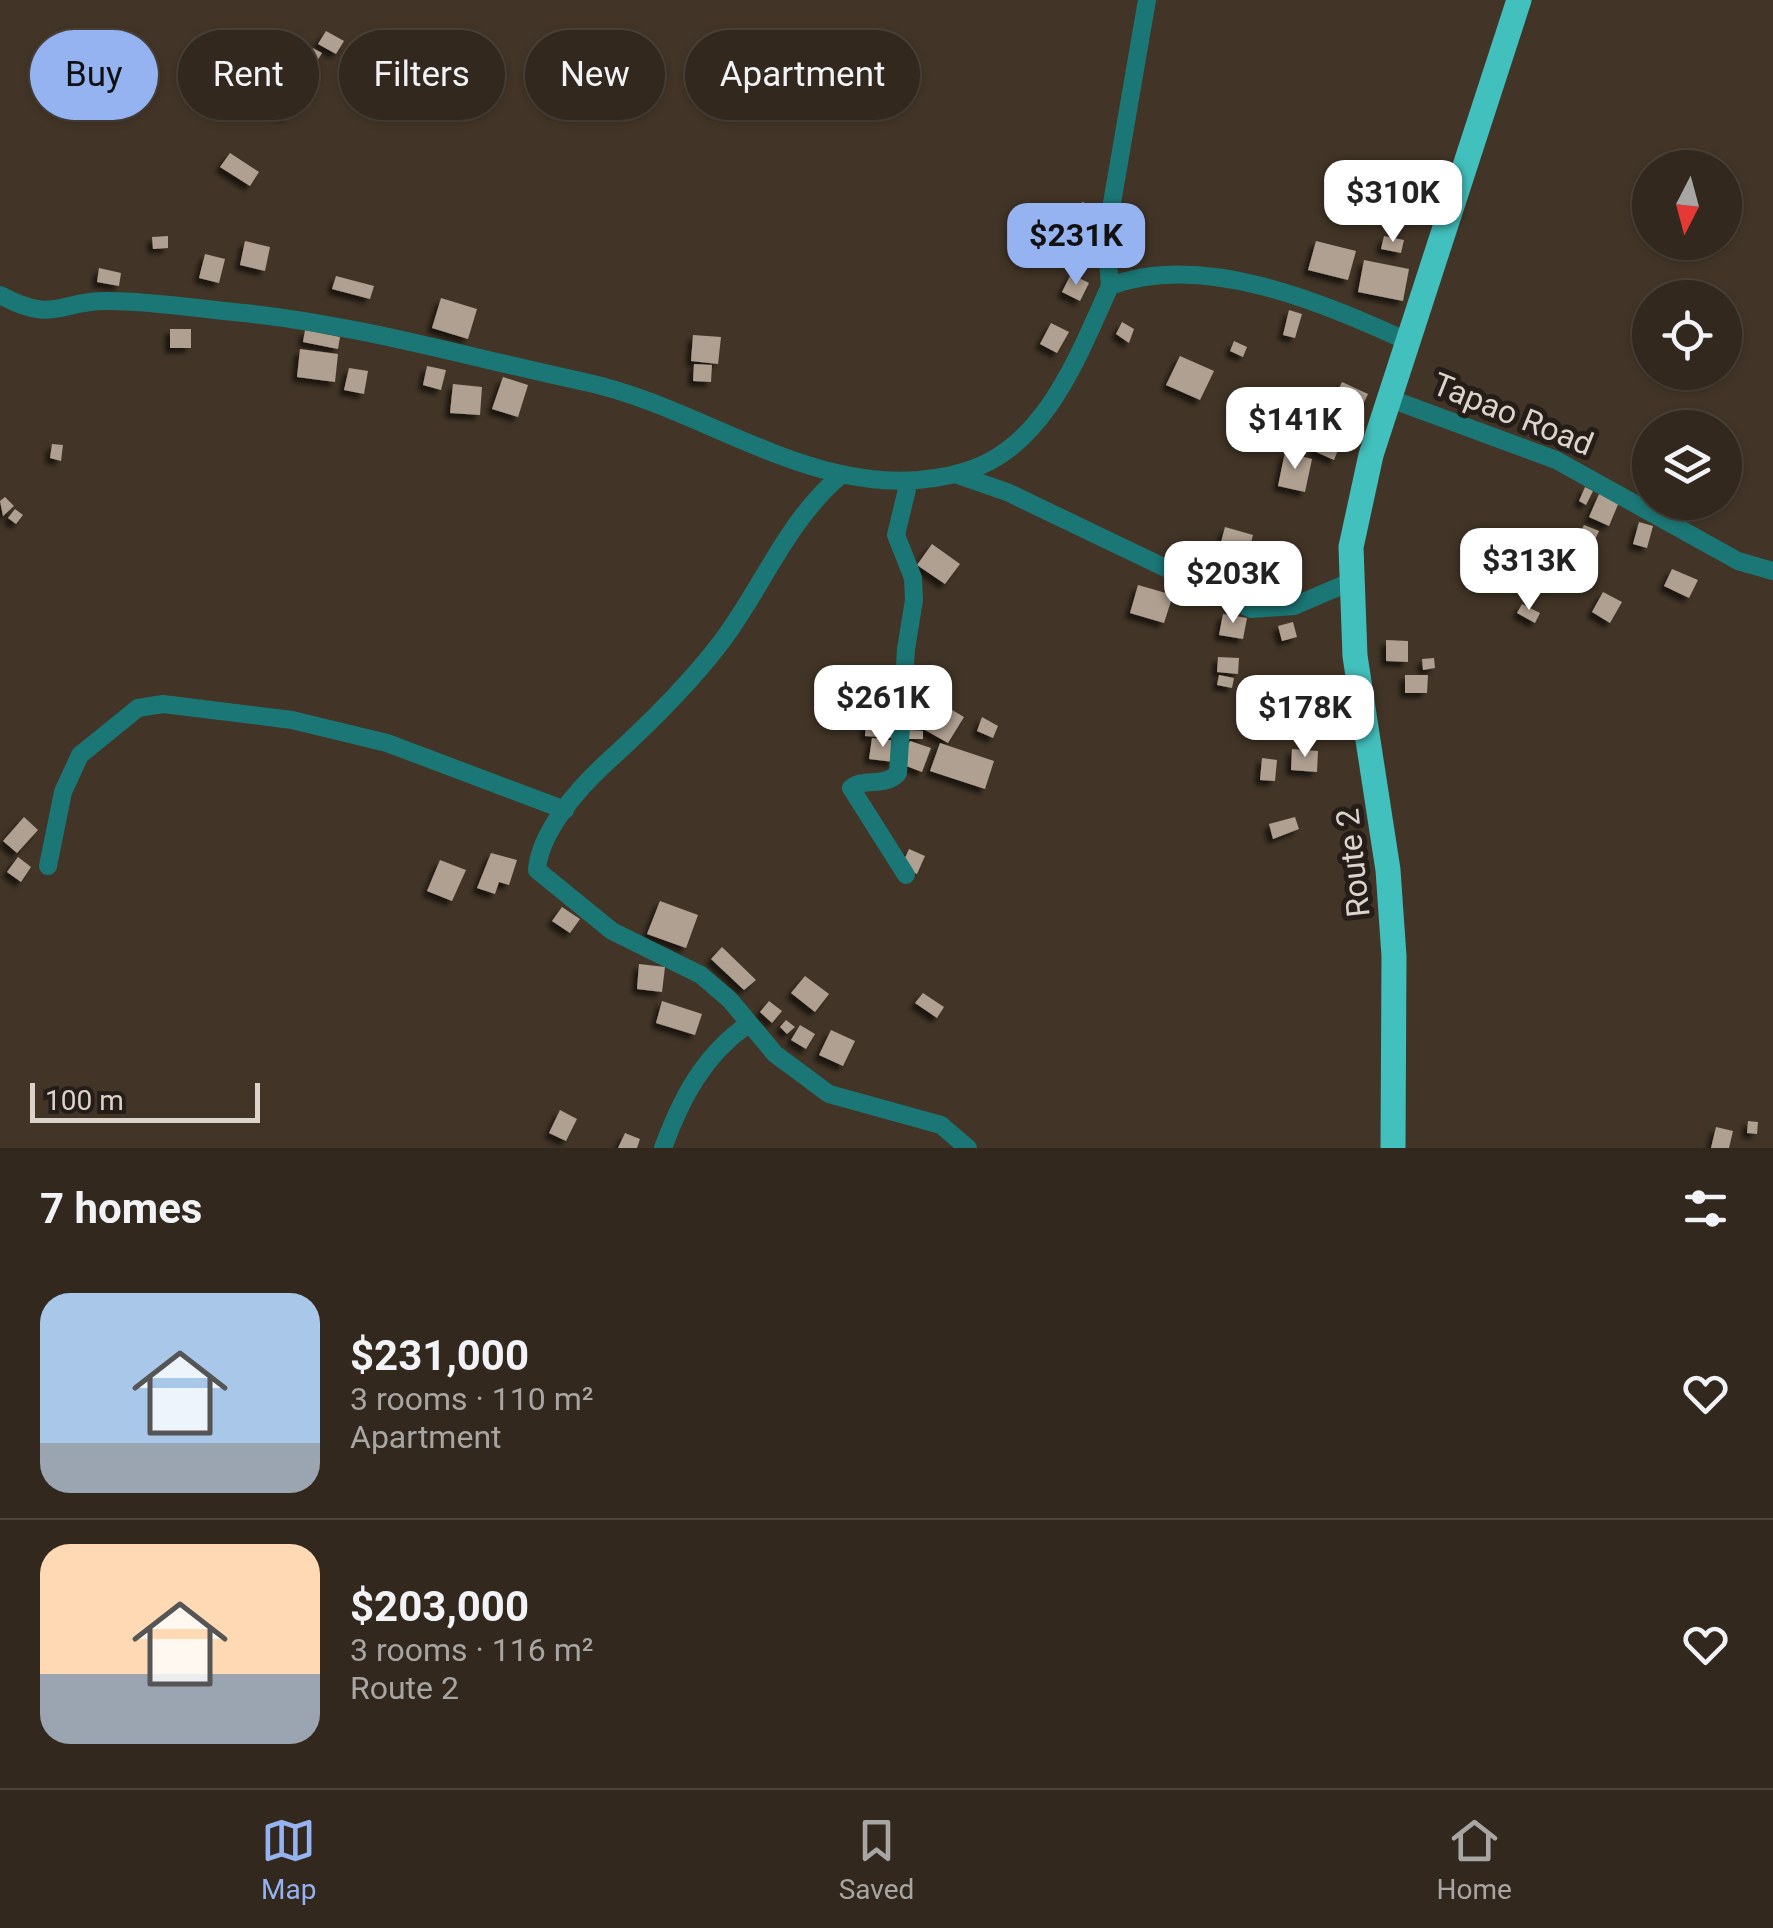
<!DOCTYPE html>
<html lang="en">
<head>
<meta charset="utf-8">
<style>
	:root { --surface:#32281d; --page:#3d342a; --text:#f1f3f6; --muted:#a8a6a4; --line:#4d443b; --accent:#95b2f1 }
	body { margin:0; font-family:Roboto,sans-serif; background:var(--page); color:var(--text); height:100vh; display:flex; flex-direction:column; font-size:38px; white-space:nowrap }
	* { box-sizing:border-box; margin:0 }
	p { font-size:32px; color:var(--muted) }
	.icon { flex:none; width:55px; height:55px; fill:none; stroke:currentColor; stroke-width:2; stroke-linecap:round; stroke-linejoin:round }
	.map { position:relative; height:1148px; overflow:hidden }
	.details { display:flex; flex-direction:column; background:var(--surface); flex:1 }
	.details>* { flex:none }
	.top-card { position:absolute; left:30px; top:30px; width:1000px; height:90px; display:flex; gap:20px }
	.needle { width:65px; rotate:186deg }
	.tools { position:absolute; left:1632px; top:150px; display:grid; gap:20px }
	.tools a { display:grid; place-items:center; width:110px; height:110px; border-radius:50%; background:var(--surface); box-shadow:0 2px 8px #0004,0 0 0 2px var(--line); font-size:50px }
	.scale { position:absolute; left:30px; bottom:25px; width:230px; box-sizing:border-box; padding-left:10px; border:5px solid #dcd3cb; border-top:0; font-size:28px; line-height:35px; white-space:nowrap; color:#dcd3cb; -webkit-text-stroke:8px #241d18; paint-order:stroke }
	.price { position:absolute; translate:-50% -85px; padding:0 22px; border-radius:20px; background:#fff; color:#222; font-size:32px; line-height:65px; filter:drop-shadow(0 2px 5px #0008) }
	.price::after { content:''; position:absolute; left:50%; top:60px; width:30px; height:22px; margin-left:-15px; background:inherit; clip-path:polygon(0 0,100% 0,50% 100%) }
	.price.selected { background:var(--accent); color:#111 }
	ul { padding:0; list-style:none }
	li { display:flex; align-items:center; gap:30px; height:250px; padding:0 40px }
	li+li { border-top:2px solid var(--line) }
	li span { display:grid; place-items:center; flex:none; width:280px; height:200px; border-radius:30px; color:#555 }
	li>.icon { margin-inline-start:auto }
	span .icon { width:120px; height:120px; fill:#fffc; stroke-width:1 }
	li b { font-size:42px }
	h2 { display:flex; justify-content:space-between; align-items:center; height:120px; padding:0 40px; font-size:42px }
	.pill { padding:0 35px; border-radius:45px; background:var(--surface); box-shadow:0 2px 8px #0004,0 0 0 2px var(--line); font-size:35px; line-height:90px }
	.pill.selected { background:var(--accent); color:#111 }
	.tab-bar { display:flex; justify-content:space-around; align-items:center; height:140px; border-top:2px solid var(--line); background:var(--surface); font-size:28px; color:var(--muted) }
	.tab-bar a { display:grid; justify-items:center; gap:5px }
	.tab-bar .selected { color:var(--accent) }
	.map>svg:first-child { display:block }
	.building { fill:#b0a091; filter:url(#shadow) }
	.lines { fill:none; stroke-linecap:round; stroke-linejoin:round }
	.minor { stroke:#1b7775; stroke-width:18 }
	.highway { stroke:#42c0bd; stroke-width:25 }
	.labels { text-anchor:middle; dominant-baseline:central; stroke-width:10; stroke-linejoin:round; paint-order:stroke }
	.street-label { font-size:32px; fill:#dcd3cb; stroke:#241d18 }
</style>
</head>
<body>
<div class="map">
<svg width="1773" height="1148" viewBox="0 0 1773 1148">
	<defs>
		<filter id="shadow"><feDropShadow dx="-5" dy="5" stdDeviation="2.5" flood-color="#0009"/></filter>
	</defs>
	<rect width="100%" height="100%" fill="#423527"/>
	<path class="building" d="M 326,31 L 344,41 L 336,54 L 318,44 Z
		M 309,46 L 322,53 L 309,74 L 297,67 Z
		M 256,76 L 272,83 L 262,104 L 247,96 Z
		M 276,89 L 295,96 L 286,117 L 267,109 Z
		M 230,153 L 259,172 L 250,186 L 220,167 Z
		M 1082,202 L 1098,207 L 1093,236 L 1079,231 L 1078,241 L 1051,235 L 1053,214 L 1076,220 Z
		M 168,236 L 168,248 L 153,249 L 152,237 Z
		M 1384,236 L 1404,240 L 1401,253 L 1381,249 Z
		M 245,241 L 270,247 L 265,271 L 240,265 Z
		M 1316,241 L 1356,251 L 1348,280 L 1308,270 Z
		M 205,254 L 225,259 L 219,283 L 199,278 Z
		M 1364,260 L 1409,269 L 1403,301 L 1358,292 Z
		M 99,268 L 121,273 L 119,286 L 97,282 Z
		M 1071,274 L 1089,283 L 1080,301 L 1062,292 Z
		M 336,276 L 374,286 L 370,299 L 332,289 Z
		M 441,298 L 477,309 L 468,339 L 432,328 Z
		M 1289,310 L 1302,314 L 1295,338 L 1283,335 Z
		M 1122,322 L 1134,329 L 1129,343 L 1116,334 Z
		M 1051,323 L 1069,332 L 1057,353 L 1040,344 Z
		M 170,329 L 191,329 L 191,348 L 170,348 Z
		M 305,330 L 340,337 L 338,349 L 303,342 Z
		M 693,335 L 721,337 L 718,364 L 691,361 Z
		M 1234,341 L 1247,347 L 1243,357 L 1230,351 Z
		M 300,349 L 338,354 L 335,382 L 297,377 Z
		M 1180,356 L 1214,371 L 1200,400 L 1166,385 Z
		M 694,364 L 712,365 L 711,382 L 693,381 Z
		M 427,366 L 446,370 L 441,390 L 423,385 Z
		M 349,368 L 368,371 L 364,394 L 344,390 Z
		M 503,377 L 528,385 L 518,417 L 492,409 Z
		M 1342,382 L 1368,394 L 1359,413 L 1333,401 Z
		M 453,384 L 482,387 L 480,415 L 450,413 Z
		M 1322,432 L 1342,440 L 1334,460 L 1314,451 Z
		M 52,444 L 63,445 L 61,461 L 50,458 Z
		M 1285,452 L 1312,459 L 1305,492 L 1278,486 Z
		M 1585,487 L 1593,491 L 1586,505 L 1579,501 Z
		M 1599,494 L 1619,502 L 1609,526 L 1589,517 Z
		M 5,497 L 14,506 L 3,516 L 0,501 Z
		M 15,509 L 23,515 L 16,524 L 8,518 Z
		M 1639,522 L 1653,526 L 1647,548 L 1633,544 Z
		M 1584,525 L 1599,531 L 1591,549 L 1576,542 Z
		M 1225,527 L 1253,535 L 1244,568 L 1216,561 Z
		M 932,544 L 960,564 L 945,584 L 917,565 Z
		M 1672,569 L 1698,580 L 1689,598 L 1664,586 Z
		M 1138,585 L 1173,595 L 1164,623 L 1130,613 Z
		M 1603,592 L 1622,602 L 1610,623 L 1592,612 Z
		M 1522,604 L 1540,613 L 1535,623 L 1517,613 Z
		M 1223,614 L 1247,618 L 1243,639 L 1219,635 Z
		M 1293,622 L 1297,637 L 1282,641 L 1278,626 Z
		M 1386,640 L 1408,641 L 1408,662 L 1386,661 Z
		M 1218,657 L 1239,658 L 1238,674 L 1217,672 Z
		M 1434,658 L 1435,668 L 1423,670 L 1422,659 Z
		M 1219,675 L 1234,678 L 1232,688 L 1217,685 Z
		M 1405,675 L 1428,675 L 1427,693 L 1405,693 Z
		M 845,690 L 860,697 L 857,705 L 840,700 Z
		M 920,691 L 964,717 L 948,743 L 904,718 Z
		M 1293,701 L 1294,720 L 1276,721 L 1275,702 Z
		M 867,709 L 897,711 L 895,738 L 865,736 Z
		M 982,717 L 998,726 L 993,738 L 977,731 Z
		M 904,730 L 923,731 L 923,739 L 904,739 Z
		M 872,738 L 897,741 L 894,762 L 869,759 Z
		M 910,741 L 931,748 L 922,772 L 901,764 Z
		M 940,743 L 994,761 L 985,789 L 930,771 Z
		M 1292,749 L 1318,751 L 1317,772 L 1291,770 Z
		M 1262,758 L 1277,760 L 1275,781 L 1260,780 Z
		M 24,817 L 38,830 L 17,853 L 3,841 Z
		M 1295,817 L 1299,829 L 1273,839 L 1269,824 Z
		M 909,849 L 925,856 L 917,874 L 901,867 Z
		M 491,853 L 517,860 L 509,885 L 499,882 L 495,894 L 477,888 Z
		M 18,857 L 31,867 L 21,882 L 7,872 Z
		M 440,860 L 466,870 L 452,901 L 427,891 Z
		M 660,901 L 698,915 L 686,948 L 647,934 Z
		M 562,907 L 580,919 L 570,933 L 552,921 Z
		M 722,947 L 756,980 L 744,990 L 711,959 Z
		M 639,964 L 665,967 L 662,992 L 637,989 Z
		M 805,976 L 829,994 L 815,1012 L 791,993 Z
		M 923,993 L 944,1007 L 937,1018 L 915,1003 Z
		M 662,1001 L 702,1014 L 695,1035 L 656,1023 Z
		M 769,1001 L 782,1011 L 772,1023 L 760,1012 Z
		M 786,1020 L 795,1027 L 787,1034 L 780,1027 Z
		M 800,1025 L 815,1034 L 806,1049 L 791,1040 Z
		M 831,1030 L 855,1041 L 843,1066 L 819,1055 Z
		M 560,1110 L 577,1119 L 566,1141 L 549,1133 Z
		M 1748,1121 L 1758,1122 L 1757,1134 L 1747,1133 Z
		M 1716,1127 L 1733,1131 L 1729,1148 L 1711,1148 Z
		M 625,1133 L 640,1139 L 637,1148 L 618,1148 Z"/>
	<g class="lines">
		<path class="minor" d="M 1110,286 L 1106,238 L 1147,0
			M 0,295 C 56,325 58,300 109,301 C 151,301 201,309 244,313 C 359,325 472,358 585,382 C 712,409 829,513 966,471 C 1045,448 1079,354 1110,286 C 1203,251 1324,303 1409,342
			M 1388,398 L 1556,460 L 1738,561 L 1773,571
			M 955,474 L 1007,492 L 1251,609 L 1294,606 L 1350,582
			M 841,475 C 786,522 764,585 722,641 C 688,686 648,725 606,763 C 579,788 540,831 537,870 L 612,931 L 701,975 L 730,1000 L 775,1054 L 829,1094 L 941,1125 L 968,1148
			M 48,866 L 63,792 L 80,755 L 138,708 L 163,704 L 292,720 L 387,743 L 565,810
			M 906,875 L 851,788 C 864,777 885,788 898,773 L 906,649 L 914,600 L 913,578 L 896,535 L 909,481
			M 663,1148 C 681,1099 703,1056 747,1025"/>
		<path class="highway" d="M 1393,1148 L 1394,956 L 1388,870 L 1355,656 L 1351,547 L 1371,455 L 1519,0"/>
	</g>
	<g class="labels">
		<g class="street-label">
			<text transform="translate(1513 414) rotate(22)">Tapao Road</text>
			<text transform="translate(1353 863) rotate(-96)">Route 2</text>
		</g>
	</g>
</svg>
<div class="tools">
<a><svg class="needle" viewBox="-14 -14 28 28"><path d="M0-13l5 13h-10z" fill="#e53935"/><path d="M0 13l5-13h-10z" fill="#a8a6a4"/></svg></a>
<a><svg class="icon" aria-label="locate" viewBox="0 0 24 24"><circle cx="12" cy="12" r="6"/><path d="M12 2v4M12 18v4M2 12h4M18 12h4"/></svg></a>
<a><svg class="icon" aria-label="layers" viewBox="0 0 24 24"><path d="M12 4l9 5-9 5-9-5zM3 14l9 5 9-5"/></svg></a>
</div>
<div class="scale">100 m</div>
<b class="price" style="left:1393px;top:245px">$310K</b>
<b class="price selected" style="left:1076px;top:288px">$231K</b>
<b class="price" style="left:1295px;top:472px">$141K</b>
<b class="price" style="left:1529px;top:613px">$313K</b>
<b class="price" style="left:1233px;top:626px">$203K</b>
<b class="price" style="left:883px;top:750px">$261K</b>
<b class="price" style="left:1305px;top:760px">$178K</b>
<div class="top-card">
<a class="pill selected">Buy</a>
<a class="pill">Rent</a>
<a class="pill">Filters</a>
<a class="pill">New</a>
<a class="pill">Apartment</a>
</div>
</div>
<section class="details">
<h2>7 homes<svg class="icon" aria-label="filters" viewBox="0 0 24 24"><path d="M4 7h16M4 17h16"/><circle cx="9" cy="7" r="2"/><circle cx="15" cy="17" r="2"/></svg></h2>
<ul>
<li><span style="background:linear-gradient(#a9c7e8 75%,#9aa5b1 0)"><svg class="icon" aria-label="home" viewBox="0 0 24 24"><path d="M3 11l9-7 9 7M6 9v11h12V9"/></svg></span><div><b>$231,000</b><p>3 rooms · 110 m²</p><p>Apartment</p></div><svg class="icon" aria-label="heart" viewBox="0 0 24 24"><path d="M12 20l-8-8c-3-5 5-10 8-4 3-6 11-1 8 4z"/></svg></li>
<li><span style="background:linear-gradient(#ffd9b3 65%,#9aa5b1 0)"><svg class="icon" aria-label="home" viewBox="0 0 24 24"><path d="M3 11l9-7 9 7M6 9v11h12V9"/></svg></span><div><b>$203,000</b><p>3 rooms · 116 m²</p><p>Route 2</p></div><svg class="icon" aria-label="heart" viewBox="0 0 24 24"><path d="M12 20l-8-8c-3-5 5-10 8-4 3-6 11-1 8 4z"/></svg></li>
</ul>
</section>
<nav class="tab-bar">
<a class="selected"><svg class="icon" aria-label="map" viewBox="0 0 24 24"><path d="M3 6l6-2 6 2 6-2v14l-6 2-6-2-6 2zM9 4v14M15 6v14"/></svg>Map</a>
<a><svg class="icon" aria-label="saved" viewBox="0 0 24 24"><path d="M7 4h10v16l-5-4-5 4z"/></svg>Saved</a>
<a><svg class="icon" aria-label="home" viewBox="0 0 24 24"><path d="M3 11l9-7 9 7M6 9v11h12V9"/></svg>Home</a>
</nav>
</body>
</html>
